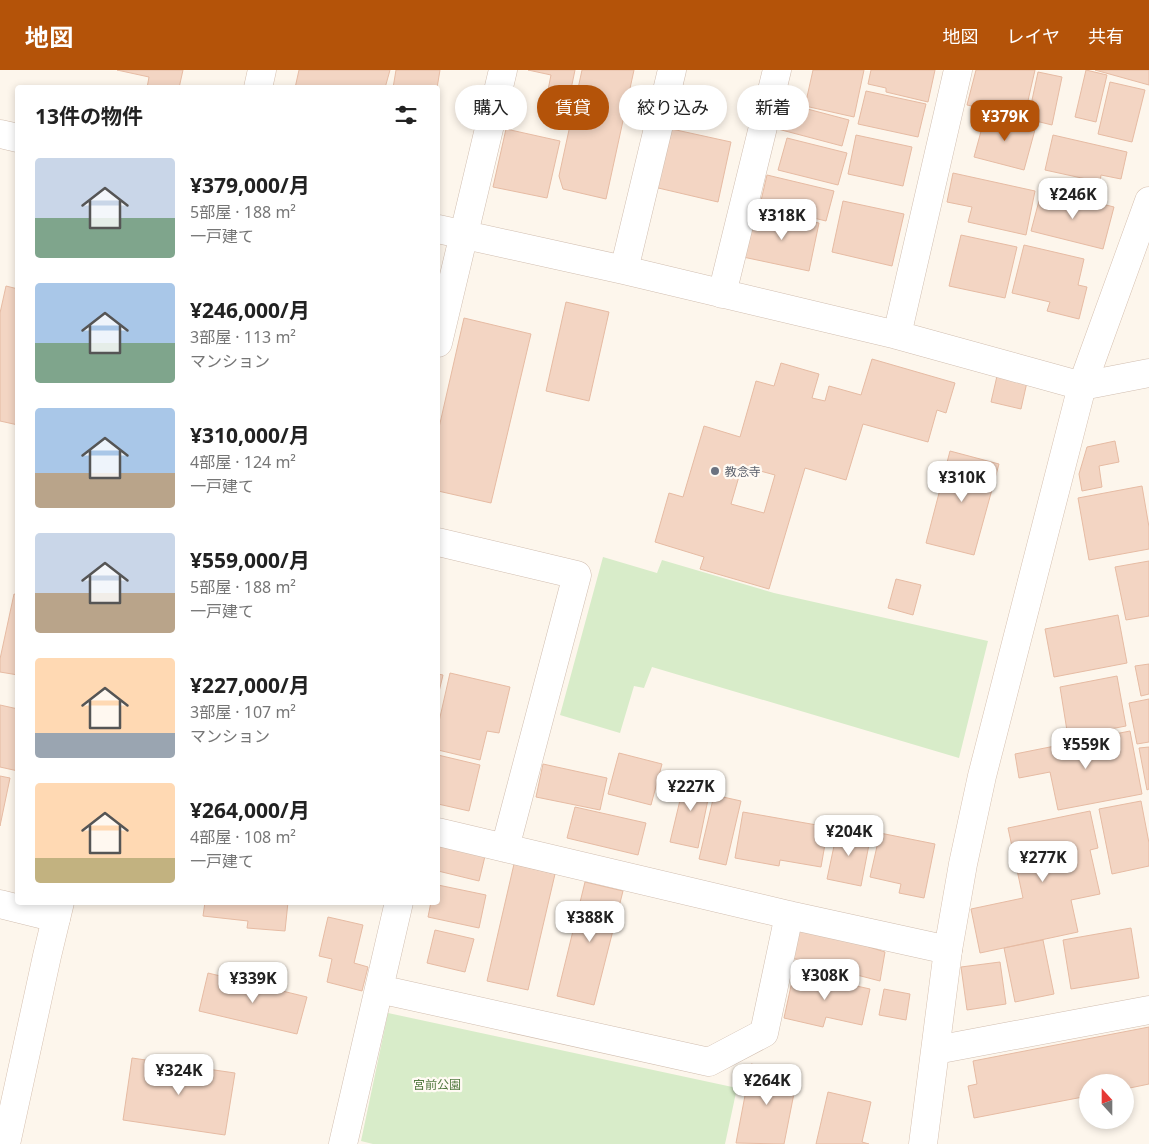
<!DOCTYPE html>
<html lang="ja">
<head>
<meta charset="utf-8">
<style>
	:root { --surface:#fff; --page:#f6f6f6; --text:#222; --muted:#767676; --accent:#b45309 }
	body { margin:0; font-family:"Noto Sans","Noto Sans JP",sans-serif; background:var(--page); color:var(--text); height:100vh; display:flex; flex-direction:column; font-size:19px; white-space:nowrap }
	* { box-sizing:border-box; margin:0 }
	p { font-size:16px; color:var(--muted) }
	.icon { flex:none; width:28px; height:28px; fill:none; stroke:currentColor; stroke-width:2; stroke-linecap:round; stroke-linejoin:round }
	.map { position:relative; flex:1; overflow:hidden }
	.panel { position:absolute; left:15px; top:15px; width:425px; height:820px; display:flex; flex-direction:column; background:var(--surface); border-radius:5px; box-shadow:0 2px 8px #0003 }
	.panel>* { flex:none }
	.banner { position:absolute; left:455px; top:15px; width:475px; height:45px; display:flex; gap:10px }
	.needle { width:32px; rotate:339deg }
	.fabs { position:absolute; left:1079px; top:1004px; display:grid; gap:10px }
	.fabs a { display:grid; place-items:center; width:55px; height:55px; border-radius:50%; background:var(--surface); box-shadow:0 2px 8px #0003; font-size:25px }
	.price { position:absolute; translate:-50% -42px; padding:0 11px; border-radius:10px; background:#fff; color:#222; font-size:16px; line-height:32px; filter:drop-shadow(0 1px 2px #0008) }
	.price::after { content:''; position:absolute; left:50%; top:30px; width:15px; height:11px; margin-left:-8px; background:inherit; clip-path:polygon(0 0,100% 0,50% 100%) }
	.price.current { background:var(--accent); color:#fff }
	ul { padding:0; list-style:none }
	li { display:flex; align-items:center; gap:15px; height:125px; padding:0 20px }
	li span { display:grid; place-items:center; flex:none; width:140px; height:100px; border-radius:5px; color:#555 }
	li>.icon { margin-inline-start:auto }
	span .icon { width:60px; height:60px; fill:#fffc; stroke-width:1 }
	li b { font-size:21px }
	h2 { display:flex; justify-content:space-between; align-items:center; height:60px; padding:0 20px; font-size:21px }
	.tag { padding:0 18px; border-radius:22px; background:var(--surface); box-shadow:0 2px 8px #0003; font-size:18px; line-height:45px }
	.tag.current { background:var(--accent); color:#fff }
	header { display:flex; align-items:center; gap:30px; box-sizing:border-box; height:70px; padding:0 25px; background:var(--accent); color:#fff }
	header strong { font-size:24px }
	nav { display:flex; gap:28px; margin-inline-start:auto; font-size:18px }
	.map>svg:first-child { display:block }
	.green { fill:#d8ecc9 }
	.building { fill:#f3d5c3; stroke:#e6bba3; fill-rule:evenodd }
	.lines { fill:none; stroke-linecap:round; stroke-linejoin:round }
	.street-casing { stroke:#d1beb0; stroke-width:29 }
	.secondary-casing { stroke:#d6c0b0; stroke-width:29 }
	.street { stroke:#fff; stroke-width:28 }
	.secondary { stroke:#fff; stroke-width:28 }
	.worship-dot { fill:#6b7280; stroke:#fffaf3; stroke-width:2 }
	.labels { text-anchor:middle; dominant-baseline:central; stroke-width:4.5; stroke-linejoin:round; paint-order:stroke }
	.worship-label { font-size:12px; fill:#5b616d; stroke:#fffaf3; text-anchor:start }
	.park-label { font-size:12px; fill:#537a41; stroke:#fffaf3 }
</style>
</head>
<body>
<header>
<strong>地図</strong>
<nav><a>地図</a><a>レイヤ</a><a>共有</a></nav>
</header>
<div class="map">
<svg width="1149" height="1074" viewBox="0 0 1149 1074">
	<rect width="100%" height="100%" fill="#fdf6ec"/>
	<path class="green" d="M 603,487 L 657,503 L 662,490 L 774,523 L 988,571 L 959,688 L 652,597 L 644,618 L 634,616 L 620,663 L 560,645 Z
		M 388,943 L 737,1018 L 725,1074 L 373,1074 L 361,1071 Z"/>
	<path class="building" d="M 117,0 L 183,0 L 179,18 L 147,18 L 149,7 Z
		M 299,0 L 390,0 L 385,18 L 295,18 Z
		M 396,0 L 440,0 L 437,18 L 393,18 Z
		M 528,0 L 575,0 L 569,29 L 547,25 L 551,5 Z
		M 582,0 L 634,0 L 606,129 L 563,119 L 559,106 Z
		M 813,0 L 864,0 L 854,47 L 805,36 Z
		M 871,0 L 935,0 L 928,32 L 886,22 L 886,18 L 868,14 Z
		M 976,0 L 1035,0 L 1024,48 L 967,35 Z
		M 1086,0 L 1107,5 L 1096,52 L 1075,47 Z
		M 1095,0 L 1149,0 L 1149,15 Z
		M 1038,2 L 1062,7 L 1052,55 L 1028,49 Z
		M 1110,12 L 1145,20 L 1132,72 L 1098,64 Z
		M 866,21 L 926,34 L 918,67 L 858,54 Z
		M 781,32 L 849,50 L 842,76 L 774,58 Z
		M 986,43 L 1036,56 L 1024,100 L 974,87 Z
		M 667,58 L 731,72 L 718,132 L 654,117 Z
		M 506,59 L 560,71 L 547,128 L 493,117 Z
		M 856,65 L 912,77 L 903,116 L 848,104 Z
		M 1053,65 L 1127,82 L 1121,109 L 1101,105 L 1100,112 L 1045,100 Z
		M 787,68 L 847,83 L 838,115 L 778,100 Z
		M 953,103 L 1035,121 L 1026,165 L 968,152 L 972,137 L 947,132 Z
		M 767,105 L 834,121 L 826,151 L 760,135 Z
		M 1055,122 L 1114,137 L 1103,179 L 1031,161 L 1040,127 L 1053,130 Z
		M 843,131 L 904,144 L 892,196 L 832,182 Z
		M 761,141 L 819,153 L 809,201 L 743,187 L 751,150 L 759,151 Z
		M 961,165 L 1017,177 L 1005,228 L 949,216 Z
		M 1024,175 L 1084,189 L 1078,215 L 1087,217 L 1079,249 L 1047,241 L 1050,232 L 1012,223 Z
		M 6,216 L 18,219 L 18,355 L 0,351 L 0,243 Z
		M 566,232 L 609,242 L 589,331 L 546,321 Z
		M 464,248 L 531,264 L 491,433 L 438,421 L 438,362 Z
		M 872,289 L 955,313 L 946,343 L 937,340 L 928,372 L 863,354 L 846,410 L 805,398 L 769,519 L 700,499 L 704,487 L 655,472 L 669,423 L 683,427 L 704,356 L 740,367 L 756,311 L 774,316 L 781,293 L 819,304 L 812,328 L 825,331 L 829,316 L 861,325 ZM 742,396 L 775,405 L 764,443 L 731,434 Z
		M 997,306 L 1027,312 L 1021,339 L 991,332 Z
		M 1115,371 L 1119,392 L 1099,396 L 1102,417 L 1082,421 L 1079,404 L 1087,377 Z
		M 950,381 L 999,394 L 974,485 L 926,473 Z
		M 1142,416 L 1149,457 L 1149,479 L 1089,490 L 1078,428 Z
		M 1149,491 L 1149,546 L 1126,550 L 1115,497 Z
		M 896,509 L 921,515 L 913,545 L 888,538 Z
		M 14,524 L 18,525 L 18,605 L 0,602 L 0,589 Z
		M 1118,545 L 1127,593 L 1054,607 L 1045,559 Z
		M 1149,594 L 1149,624 L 1141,626 L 1135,596 Z
		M 450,603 L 510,617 L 499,663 L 487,661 L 480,690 L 438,680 L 438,656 Z
		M 438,604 L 443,605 L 438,626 Z
		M 1117,606 L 1126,656 L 1068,667 L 1060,617 Z
		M 1149,629 L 1149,672 L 1137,674 L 1129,633 Z
		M 0,635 L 18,639 L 18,701 L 0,697 Z
		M 1130,661 L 1142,724 L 1058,740 L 1050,702 L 1019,708 L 1015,684 Z
		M 1149,677 L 1149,719 L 1147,720 L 1139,678 Z
		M 619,683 L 662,694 L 651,735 L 608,724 Z
		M 438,685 L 480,695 L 469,741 L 438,734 Z
		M 543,694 L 607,708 L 600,740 L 536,727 Z
		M 686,705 L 712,710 L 698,778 L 670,772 Z
		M 0,706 L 10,708 L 0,756 Z
		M 714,725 L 741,731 L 726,795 L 699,789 Z
		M 1141,731 L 1149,773 L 1149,796 L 1112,804 L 1099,739 Z
		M 575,737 L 646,753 L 638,785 L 567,768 Z
		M 1090,741 L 1098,778 L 1090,780 L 1100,824 L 1071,830 L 1078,862 L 980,883 L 971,839 L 1023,828 L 1008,758 Z
		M 743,742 L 828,757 L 821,797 L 780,790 L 779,796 L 735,788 Z
		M 838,757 L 871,764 L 861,816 L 827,809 Z
		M 880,763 L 935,774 L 924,828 L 899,823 L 901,814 L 870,807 Z
		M 438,771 L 486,782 L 479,811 L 438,801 Z
		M 514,794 L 555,804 L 528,920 L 487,911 Z
		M 585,812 L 623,821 L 594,935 L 557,926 Z
		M 438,815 L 486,825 L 479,858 L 428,847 L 431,832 L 438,832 Z
		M 205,832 L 288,832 L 285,861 L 247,858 L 248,851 L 203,846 Z
		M 328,847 L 363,855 L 354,893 L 368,897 L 362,921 L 327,912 L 332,889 L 319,886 Z
		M 809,858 L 885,882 L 880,911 L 792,888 L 797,863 Z
		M 1131,858 L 1139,908 L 1071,919 L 1063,870 Z
		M 435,860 L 474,869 L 465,902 L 427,893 Z
		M 1043,870 L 1054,924 L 1015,932 L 1004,878 Z
		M 1000,892 L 1006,934 L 967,940 L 961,897 Z
		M 794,902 L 870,919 L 862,955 L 826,947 L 823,957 L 784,948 Z
		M 208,903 L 307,927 L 297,964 L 199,941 Z
		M 884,919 L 910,924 L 906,950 L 879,945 Z
		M 1149,957 L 1149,1014 L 1125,1019 L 1125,1012 L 1088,1012 L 1088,1026 L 974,1048 L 968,1016 L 977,1014 L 973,991 Z
		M 132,988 L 235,1003 L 225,1065 L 123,1050 Z
		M 751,994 L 798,1003 L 784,1074 L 736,1073 Z
		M 828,1022 L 871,1032 L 862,1072 L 869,1074 L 816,1074 Z"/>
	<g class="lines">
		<g class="street-casing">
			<path id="street" d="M 0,64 L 18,68
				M 438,159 L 624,200 L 897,265 L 1082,316 L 1149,303
				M 624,200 L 672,0
				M 722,224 L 777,0
				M 897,265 L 958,0
				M 438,273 L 503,0
				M 438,472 L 577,505 L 505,778
				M 438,762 L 789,845 L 948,880
				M 0,834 L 56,848
				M 379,919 L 709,992 L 764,963 L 789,845
				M 936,980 L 1149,940
				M 343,1074 L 399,832"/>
		</g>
		<g class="secondary-casing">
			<path id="secondary" d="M 258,18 L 262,0
				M 6,1074 L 47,886 L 60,832
				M 923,1074 L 948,880 L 963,794 L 982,706 L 1082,316 L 1149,131"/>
		</g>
		<use href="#street" class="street"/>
		<use href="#secondary" class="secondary"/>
	</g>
	<circle class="worship-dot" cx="715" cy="401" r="5"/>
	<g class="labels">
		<g class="worship-label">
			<text x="725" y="401">教念寺</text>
		</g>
		<g class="park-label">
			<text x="437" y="1014">宮前公園</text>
		</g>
	</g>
</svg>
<div class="fabs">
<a><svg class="needle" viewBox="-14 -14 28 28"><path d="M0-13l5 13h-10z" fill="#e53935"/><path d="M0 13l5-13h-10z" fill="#767676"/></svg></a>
</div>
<b class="price current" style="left:1005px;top:72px">¥379K</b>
<b class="price" style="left:1073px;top:150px">¥246K</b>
<b class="price" style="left:782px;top:171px">¥318K</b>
<b class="price" style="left:962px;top:433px">¥310K</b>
<b class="price" style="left:1086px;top:700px">¥559K</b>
<b class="price" style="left:691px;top:742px">¥227K</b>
<b class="price" style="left:849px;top:787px">¥204K</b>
<b class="price" style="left:1043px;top:813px">¥277K</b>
<b class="price" style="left:590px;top:873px">¥388K</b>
<b class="price" style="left:825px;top:931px">¥308K</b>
<b class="price" style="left:253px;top:934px">¥339K</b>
<b class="price" style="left:179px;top:1026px">¥324K</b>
<b class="price" style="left:767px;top:1036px">¥264K</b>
<div class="banner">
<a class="tag">購入</a>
<a class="tag current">賃貸</a>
<a class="tag">絞り込み</a>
<a class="tag">新着</a>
</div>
<section class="panel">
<h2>13件の物件<svg class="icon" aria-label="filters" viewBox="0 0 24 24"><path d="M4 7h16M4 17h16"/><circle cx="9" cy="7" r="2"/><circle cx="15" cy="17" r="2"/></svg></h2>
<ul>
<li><span style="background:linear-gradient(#c9d6e8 60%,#7fa58c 0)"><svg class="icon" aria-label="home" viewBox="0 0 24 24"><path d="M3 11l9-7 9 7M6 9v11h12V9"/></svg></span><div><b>¥379,000/月</b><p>5部屋 · 188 m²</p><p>一戸建て</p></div></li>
<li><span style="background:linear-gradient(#a9c7e8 60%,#7fa58c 0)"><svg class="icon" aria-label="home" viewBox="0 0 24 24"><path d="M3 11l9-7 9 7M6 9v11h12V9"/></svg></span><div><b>¥246,000/月</b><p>3部屋 · 113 m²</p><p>マンション</p></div></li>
<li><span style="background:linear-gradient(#a9c7e8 65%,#b9a48a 0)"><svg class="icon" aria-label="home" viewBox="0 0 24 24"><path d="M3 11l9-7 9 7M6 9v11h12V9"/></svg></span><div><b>¥310,000/月</b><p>4部屋 · 124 m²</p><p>一戸建て</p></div></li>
<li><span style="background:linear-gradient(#c9d6e8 60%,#b9a48a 0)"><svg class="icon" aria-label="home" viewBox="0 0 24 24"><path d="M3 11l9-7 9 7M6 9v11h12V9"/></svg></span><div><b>¥559,000/月</b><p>5部屋 · 188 m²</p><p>一戸建て</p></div></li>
<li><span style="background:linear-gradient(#ffd9b3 75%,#9aa5b1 0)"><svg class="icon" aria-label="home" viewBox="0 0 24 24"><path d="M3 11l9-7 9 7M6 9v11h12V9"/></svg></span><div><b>¥227,000/月</b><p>3部屋 · 107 m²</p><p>マンション</p></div></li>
<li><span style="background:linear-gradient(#ffd9b3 75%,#c2b280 0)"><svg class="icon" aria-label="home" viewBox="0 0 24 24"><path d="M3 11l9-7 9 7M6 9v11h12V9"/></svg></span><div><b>¥264,000/月</b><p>4部屋 · 108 m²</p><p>一戸建て</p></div></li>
</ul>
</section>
</div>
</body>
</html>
